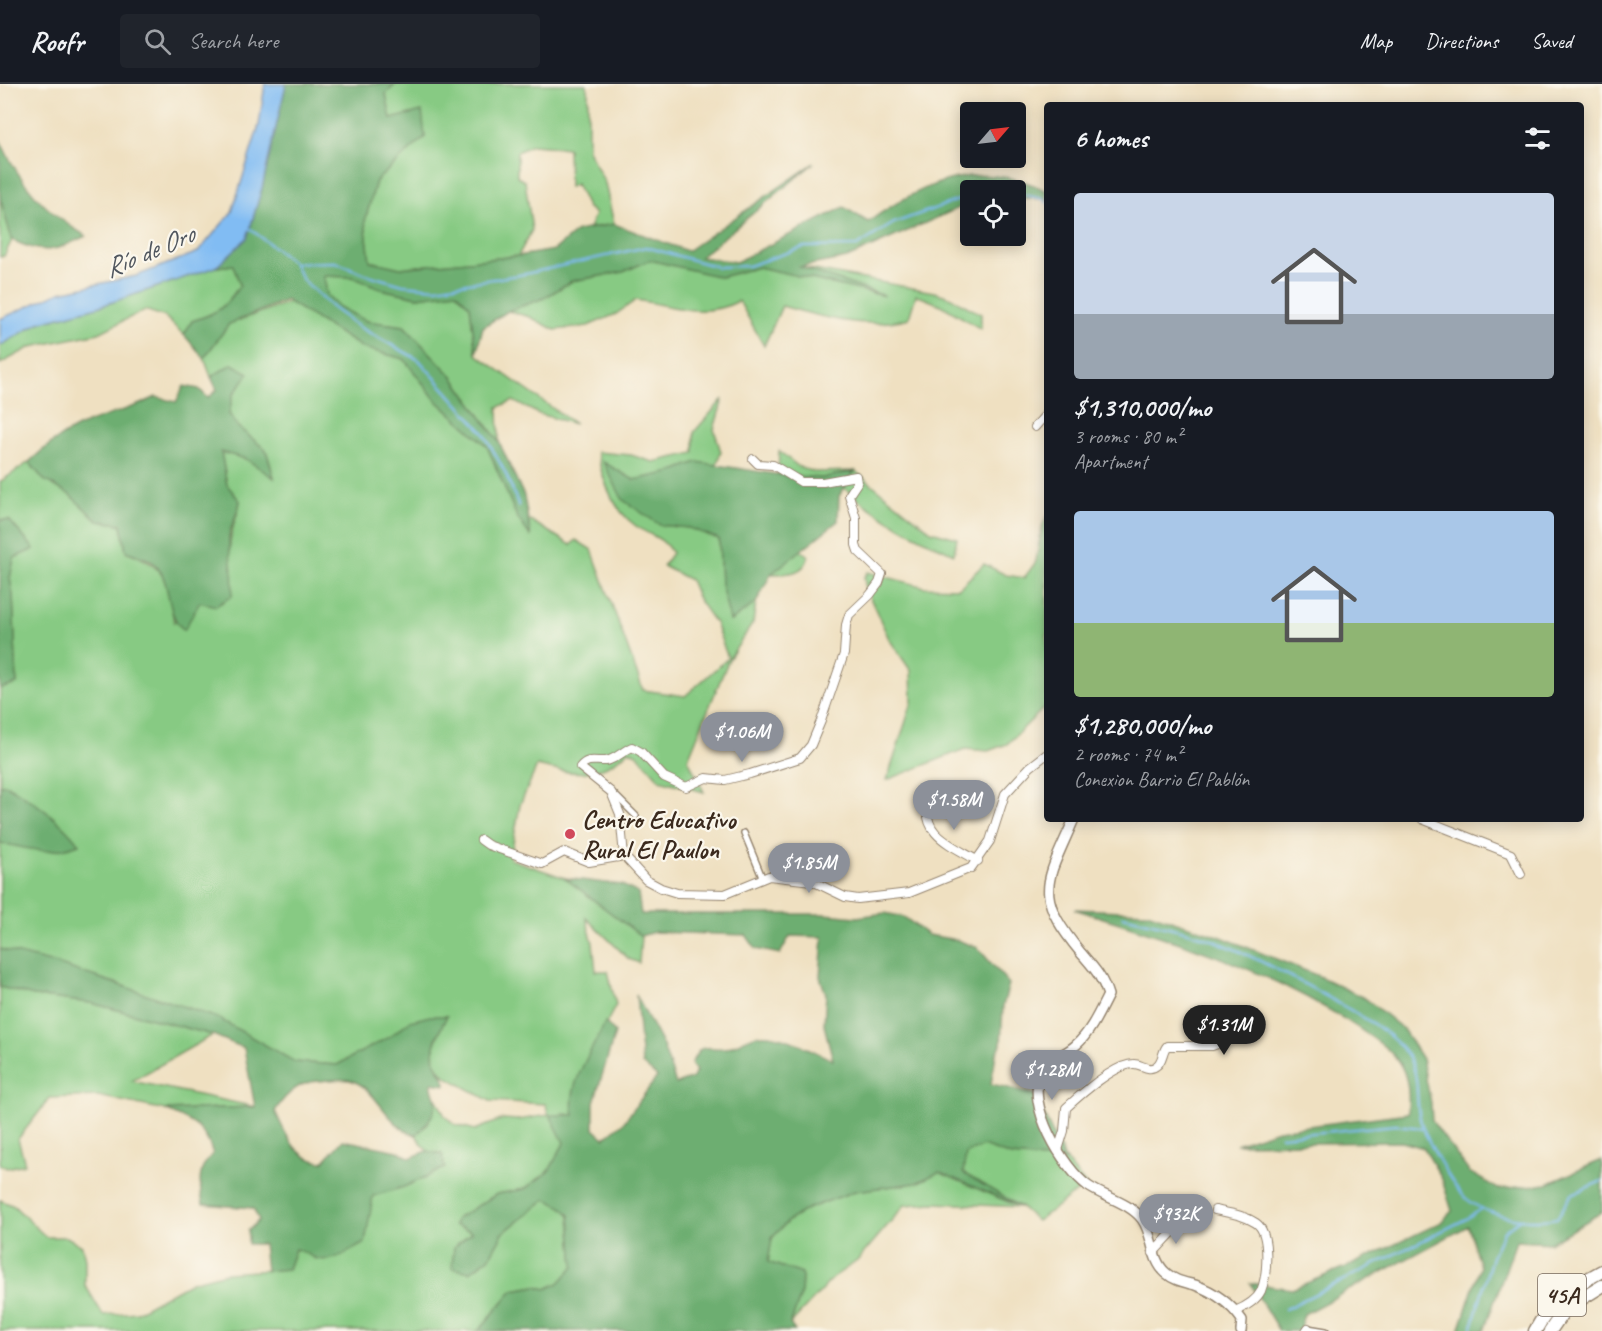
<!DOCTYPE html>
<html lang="en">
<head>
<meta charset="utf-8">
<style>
	:root { --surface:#171b24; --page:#20242c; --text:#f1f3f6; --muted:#9ea1a6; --line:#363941; --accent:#8c9099 }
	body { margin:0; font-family:Caveat,sans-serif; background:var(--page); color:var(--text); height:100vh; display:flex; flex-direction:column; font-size:22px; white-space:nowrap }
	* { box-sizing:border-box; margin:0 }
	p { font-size:20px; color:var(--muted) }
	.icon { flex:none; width:33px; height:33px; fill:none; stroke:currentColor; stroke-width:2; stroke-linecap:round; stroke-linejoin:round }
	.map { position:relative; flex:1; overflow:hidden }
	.panel { position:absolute; left:1044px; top:18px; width:540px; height:720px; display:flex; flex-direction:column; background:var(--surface); border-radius:6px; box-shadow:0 3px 15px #0003 }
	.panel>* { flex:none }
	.needle { width:39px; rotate:62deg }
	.controls { position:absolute; left:960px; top:18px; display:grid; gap:12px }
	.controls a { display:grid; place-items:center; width:66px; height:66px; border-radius:6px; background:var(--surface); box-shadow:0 3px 15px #0003; font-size:30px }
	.price { position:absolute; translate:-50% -51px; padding:0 14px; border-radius:21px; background:var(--accent); color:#fff; font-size:20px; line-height:39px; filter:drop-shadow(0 2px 3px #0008) }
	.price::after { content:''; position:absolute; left:50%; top:36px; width:18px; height:14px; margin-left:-9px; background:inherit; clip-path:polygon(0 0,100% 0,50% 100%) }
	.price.active { background:#222; color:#fff }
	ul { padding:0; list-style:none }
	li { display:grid; align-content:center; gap:12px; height:318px; padding:0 30px }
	li span { display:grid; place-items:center; height:186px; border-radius:6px; color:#555 }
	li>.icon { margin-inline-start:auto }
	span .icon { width:108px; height:108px; fill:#fffc; stroke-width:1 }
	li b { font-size:26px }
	h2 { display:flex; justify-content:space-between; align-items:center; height:72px; padding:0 30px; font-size:26px }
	header { display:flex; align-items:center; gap:36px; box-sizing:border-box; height:84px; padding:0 30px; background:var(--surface); border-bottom:2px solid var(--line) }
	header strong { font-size:28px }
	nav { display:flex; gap:33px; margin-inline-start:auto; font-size:21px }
	.search { width:420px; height:54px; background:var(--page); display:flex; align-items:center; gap:15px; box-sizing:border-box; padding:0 21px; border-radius:6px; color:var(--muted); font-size:22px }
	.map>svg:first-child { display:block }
	.green { fill:#87ca83; stroke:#617a50; stroke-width:1.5 }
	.forest { fill:#6dae71; stroke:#546c48; stroke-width:1.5 }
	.water { fill:#81bcf3; stroke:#5e7388; stroke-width:1.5 }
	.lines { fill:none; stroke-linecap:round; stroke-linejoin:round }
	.stream { stroke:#81bcf3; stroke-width:2 }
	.pedestrian-casing { stroke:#958570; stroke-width:8 }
	.minor-casing { stroke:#958570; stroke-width:10 }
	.tertiary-casing { stroke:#958570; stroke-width:12 }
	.trunk-casing { stroke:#958570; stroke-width:15 }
	.pedestrian { stroke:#fff; stroke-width:5 }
	.minor { stroke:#fff; stroke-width:8 }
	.tertiary { stroke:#fff; stroke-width:9 }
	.trunk { stroke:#fff; stroke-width:12 }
	.poi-dot { fill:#d1495b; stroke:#fbf7ec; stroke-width:2 }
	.labels { text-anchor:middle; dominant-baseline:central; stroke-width:4.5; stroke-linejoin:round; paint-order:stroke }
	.shield { fill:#fbf7ec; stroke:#75685c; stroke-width:1.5 }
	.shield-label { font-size:24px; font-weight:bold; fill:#3b2a1e }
	.poi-label { font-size:26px; font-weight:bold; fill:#3b2a1e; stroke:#fbf7ec; text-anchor:start }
	.water-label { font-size:27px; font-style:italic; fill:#50565e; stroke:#fbf7ec }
</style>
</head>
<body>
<header>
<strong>Roofr</strong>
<div class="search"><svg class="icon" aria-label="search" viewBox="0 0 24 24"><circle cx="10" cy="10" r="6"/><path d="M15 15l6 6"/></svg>Search here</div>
<nav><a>Map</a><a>Directions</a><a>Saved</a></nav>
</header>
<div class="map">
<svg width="1602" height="1247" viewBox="0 0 1602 1247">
	<rect width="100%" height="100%" fill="#fbf7ec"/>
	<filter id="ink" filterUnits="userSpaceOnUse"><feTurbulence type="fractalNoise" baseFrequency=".0167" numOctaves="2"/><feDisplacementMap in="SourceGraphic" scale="12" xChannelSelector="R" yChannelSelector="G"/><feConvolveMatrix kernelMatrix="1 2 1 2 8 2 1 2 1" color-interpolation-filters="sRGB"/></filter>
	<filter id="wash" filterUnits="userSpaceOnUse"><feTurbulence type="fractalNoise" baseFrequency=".008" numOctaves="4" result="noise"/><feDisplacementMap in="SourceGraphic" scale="24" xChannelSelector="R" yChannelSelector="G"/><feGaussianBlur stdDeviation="1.35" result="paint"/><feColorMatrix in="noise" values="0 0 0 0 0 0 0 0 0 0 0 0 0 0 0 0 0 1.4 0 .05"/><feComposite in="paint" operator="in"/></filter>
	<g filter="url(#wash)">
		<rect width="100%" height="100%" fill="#efe0c1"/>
		<path class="green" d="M 396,0 L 586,0 L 588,9 L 588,66 L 605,99 L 614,140 L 589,144 L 595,130 L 587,123 L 576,100 L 569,103 L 568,64 L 532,61 L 517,68 L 517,93 L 525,97 L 532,146 L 518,172 L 400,184 L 370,177 L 365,137 L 376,97 L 425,53 L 391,35 L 385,10 Z
			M 0,113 L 12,156 L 4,172 L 0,173 Z
			M 650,176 L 721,193 L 759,183 L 877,210 L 798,183 L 934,208 L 950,213 L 981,230 L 981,245 L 941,221 L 916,211 L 909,234 C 866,246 824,234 782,222 L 764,262 L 739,217 C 704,235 673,222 636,216 L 616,230 L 588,242 L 555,246 L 530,233 L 508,227 L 544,214 L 572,197 L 623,188 Z
			M 233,181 L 240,201 C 225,224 218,229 192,237 L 184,251 L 165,233 L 145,226 L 99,249 L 31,263 L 0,280 L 0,262 L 38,239 L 101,222 L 216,183 Z
			M 324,192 L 352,193 L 385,206 L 418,213 L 456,208 L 470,222 L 476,270 L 575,340 L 539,330 L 513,317 L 498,323 L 499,358 L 453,293 L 404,242 L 366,237 L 339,223 L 327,211 Z
			M 289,218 L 363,264 L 404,275 L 436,316 L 487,362 L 517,433 L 530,451 L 528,435 L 571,461 L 576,456 L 592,466 L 643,606 L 685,612 L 728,574 L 715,539 L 698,515 L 690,496 L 663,482 L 672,469 C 661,451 651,453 636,442 C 612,425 602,395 597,368 L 631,371 L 653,378 L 694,369 L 694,348 L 723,315 L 714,345 L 721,368 L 716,382 L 697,378 L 668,389 L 634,396 L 604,379 L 660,441 L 689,444 L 719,455 L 721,500 L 731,537 L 756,519 L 753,539 L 729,575 L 688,675 L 704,708 L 660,696 L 638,671 L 629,666 C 600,695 572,691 537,682 L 520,721 L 510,775 L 565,794 L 641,852 L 639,879 L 629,875 L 586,834 L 593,859 L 596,887 L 608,887 L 616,921 L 597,957 L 574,1032 L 562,1029 L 564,1059 L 549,1087 L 525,1105 L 497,1110 L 456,1135 L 473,1148 L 454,1163 L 470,1188 L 489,1174 L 503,1149 L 546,1115 L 560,1121 L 570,1131 L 574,1182 L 559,1199 L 546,1205 L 536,1202 L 513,1206 L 478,1247 L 0,1247 L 0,1116 L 14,1122 L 46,1153 L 67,1153 L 82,1162 L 85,1175 L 85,1201 L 103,1231 L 137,1228 L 191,1198 L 226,1189 L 288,1185 L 295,1165 L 306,1168 L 315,1175 L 373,1112 L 428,1093 L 442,1070 L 427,1067 L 416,1051 L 428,1039 L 436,1014 L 445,1032 L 454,1040 L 475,1046 L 503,1035 L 518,1036 L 549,1031 L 545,1020 L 490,1017 L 445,992 L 435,979 L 434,962 L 446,932 L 410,937 L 389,953 L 337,981 L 295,978 L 119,900 L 0,865 L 0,605 L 17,600 L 13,512 L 10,494 L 14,474 L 34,465 L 9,436 L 0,436 L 0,398 L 29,378 L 44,396 L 69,410 L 98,437 L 121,440 L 126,467 C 169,484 166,496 174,538 L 230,464 C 229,447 238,434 240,417 L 227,401 L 221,368 L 246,375 L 274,393 L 266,366 L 238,343 L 229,330 L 233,311 L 232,280 L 211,293 L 204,274 L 229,240 Z
			M 779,367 L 799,383 L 815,388 L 855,387 L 931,447 L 957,454 L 954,470 C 916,453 874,431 843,403 L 854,387 L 822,394 L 778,391 Z
			M 1047,432 L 1047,621 L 1007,660 L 988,667 L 965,665 L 887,696 L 912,618 L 911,587 L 889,555 L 866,505 L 864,493 L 868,488 L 925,503 L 959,504 L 984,480 L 1006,491 L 1024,494 L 1036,478 L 1042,443 Z
			M 800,466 L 809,472 C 804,491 787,490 771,490 Z
			M 0,903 L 34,912 L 91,919 L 213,951 L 132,997 L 256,1023 L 165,1026 L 98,1012 L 50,1014 L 18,1055 L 25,1080 L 7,1084 L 0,1081 Z
			M 983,1062 L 1011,1072 L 1066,1077 L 1086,1101 L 1037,1137 L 1021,1123 L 934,1119 L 905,1121 L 857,1177 L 835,1192 L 790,1240 L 801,1211 L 802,1190 L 768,1178 L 772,1154 L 788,1137 L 807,1125 L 855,1107 L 916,1099 L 939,1088 L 1015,1121 L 963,1089 L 966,1069 Z"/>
		<path class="forest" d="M 286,0 L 396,0 L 386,10 L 391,35 L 422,27 L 425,53 L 376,97 L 365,137 L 370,177 L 400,184 L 518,172 L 554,166 L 577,147 L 614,140 L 687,167 L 814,79 L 700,173 L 736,178 L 844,123 L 868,138 C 925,97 980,74 1047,107 L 1047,119 L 1043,115 L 1016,114 L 1016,106 L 970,106 L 970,119 L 847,174 L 800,183 L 885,212 L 759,183 L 721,193 L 650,176 L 623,188 L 572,197 L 544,214 L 508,227 L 483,243 L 476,270 L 470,222 L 456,208 L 418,213 L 385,206 L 352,193 L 324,192 L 327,211 L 339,223 L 366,237 L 404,242 L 453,293 L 499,358 L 524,412 L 531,453 L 517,433 L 487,362 L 436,316 L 404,275 L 363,264 L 286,216 L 229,240 L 204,274 L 184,251 L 192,237 C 218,229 225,224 240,201 L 233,181 L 216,183 L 247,154 L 262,104 Z
			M 0,56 C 20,100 44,127 86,152 C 54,167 46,172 12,156 L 0,113 Z
			M 232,280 L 249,289 L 233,311 L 229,330 L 238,343 L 266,366 L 274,394 L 246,375 L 221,368 L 227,401 L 240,417 C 238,430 230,442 229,454 C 229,476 235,489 232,512 L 216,522 L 200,518 L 184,546 C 162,528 175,492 149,476 C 142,472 133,470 126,467 L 121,440 L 98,437 L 69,410 L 44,396 L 29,378 C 44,364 59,352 78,343 C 103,331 131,326 156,313 L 176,318 L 184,302 L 199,305 L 208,314 L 217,306 L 211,293 Z
			M 603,378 L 634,396 L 668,389 L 697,378 L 788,392 L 822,394 L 855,387 L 839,412 L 838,437 L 771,490 L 756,519 L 730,537 L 721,500 L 719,455 L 689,444 L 660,441 L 623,416 Z
			M 0,436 L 9,436 L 34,465 L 14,474 L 10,494 L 13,512 L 17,600 L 0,605 Z
			M 0,701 L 7,701 C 34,718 59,734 79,760 C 47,772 32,765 0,759 Z
			M 565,794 L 622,801 L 638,809 L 641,830 L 825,830 L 857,833 L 885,829 L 904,833 L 928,851 L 957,856 L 978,864 L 1009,900 L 1003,922 L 1001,961 L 996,970 L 991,1000 L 1034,1010 L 1066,1077 L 1011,1072 L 983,1062 L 966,1069 L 963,1089 L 1021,1123 L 939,1088 L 916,1099 L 855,1107 L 807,1125 L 788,1137 L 772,1154 L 768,1178 L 802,1190 L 801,1211 L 790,1240 L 795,1247 L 478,1247 L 513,1206 L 536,1202 L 546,1205 L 559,1199 L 574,1182 L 570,1131 L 562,1123 L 546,1115 L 503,1149 L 489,1174 L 470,1188 L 452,1184 L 454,1163 L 472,1148 L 454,1141 L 456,1135 L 497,1110 L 525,1105 L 549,1087 L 564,1059 L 550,1031 L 574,1031 C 565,1002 594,965 605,938 L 615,949 L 594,1018 L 594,1045 L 604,1054 L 624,1038 L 657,993 L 642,980 L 636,911 L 663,962 L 676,1000 L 693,994 L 696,987 L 691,980 C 703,956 703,966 724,964 C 736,963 747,952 759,951 C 781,948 814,968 833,976 L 824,941 L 826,910 L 820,893 L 823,853 L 790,852 L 780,870 L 756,865 L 746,851 L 654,848 L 641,852 Z
			M 1074,825 L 1147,828 L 1219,852 L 1321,893 L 1366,915 L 1403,945 L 1422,975 L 1431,1019 L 1432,1037 L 1469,1088 L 1498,1105 L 1547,1100 L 1602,1076 L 1602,1128 L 1550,1159 L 1516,1157 L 1484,1247 L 1459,1247 L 1480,1183 L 1468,1142 L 1304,1230 L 1299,1247 L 1279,1247 L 1250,1199 L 1292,1205 L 1351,1181 L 1440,1139 L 1452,1127 L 1442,1095 L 1424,1064 L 1402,1058 L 1236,1060 L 1278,1046 L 1408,1029 C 1409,1013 1409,995 1400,980 C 1390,964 1371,953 1355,942 C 1269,885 1172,855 1074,825 Z
			M 0,865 L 54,879 L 218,934 L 295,978 L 337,981 L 389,953 L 410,937 L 430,932 L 447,932 C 440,946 429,963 435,979 C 439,989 445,990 445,1001 L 432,999 C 431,1006 433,1006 435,1013 C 439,1027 425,1042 416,1051 C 386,1042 378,1006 353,997 C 344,994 329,996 320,997 C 300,997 285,1011 275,1027 C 285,1050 296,1076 323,1078 L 343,1056 L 398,1067 L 410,1074 L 427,1067 L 442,1070 L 445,1084 L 404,1103 L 373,1112 L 365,1159 C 351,1166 334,1179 318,1175 C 310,1173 304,1167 295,1165 L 288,1185 L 266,1187 L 263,1160 L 248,1160 L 248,1147 L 259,1136 L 253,1124 L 203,1120 C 199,1100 197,1084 213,1070 C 204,1041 191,1038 165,1026 L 255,1023 L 244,964 L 213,951 L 91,919 L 34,912 L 0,903 Z"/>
		<path class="water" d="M 265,0 L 286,0 L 262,104 L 247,154 L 216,183 L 101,222 L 38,239 L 0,262 L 0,235 L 60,208 L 136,192 L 198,168 L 232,128 L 259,41 Z"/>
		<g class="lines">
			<path class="stream" d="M 1016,109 L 1043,115 L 1047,119
				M 249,144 L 294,179 L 335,178 L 368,191 L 403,201 L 436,204 L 525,190 L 646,163 L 718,183 L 748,182 L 804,163 L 857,162 L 894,139 L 970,112
				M 294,180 L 303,196 L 333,224 L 359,243 L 419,276 L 483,348 L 505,388 L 519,422
				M 1123,832 C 1147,838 1173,843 1198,851 C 1245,866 1302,898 1345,923 C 1364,934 1386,946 1401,963 C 1426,991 1411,1015 1423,1044 C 1429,1060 1449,1095 1460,1108 C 1479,1132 1529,1140 1557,1134 L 1572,1110 L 1602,1097
				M 1281,1052 L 1396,1041 L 1422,1044
				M 1285,1225 L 1466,1135 L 1482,1124
				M 1471,1247 L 1492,1173 L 1504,1147 L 1520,1135"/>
		</g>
	</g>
	<g filter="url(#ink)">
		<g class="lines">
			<g class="pedestrian-casing">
				<path id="pedestrian" d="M 613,709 L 636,732
					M 744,749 L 762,793
					M 1308,1244 L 1326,1247"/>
			</g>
			<g class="minor-casing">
				<path id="minor" d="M 1035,343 L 1047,329
					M 753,375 L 758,380 L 773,381 L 801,398 L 823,398 L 856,392 L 857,399 L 849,411 L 856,434 L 856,461 L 858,467 L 882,490 L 879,499 L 870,511 L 849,531 L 846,541 L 844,570 L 821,637 L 811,661 L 800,674 L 750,690 L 725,696 L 706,694 L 686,703 L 664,693 L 641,668 L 632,663 C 623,667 616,675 606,677 C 596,678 588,673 580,683 L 611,708 L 620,730 L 624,772 L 646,796 L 661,804 L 677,809 L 725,810 L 769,792 L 812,797 L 845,813 L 858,815 L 909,809 L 971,784 L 990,757 L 1005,710 L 1030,683 L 1047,670
					M 930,714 C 918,750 952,761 978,777
					M 1422,735 L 1511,770 L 1521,790
					M 481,756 L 488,761 L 542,780 L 564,768 L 589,778 L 624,772
					M 1058,1066 L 1064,1047 L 1066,1024 C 1080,1011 1115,980 1134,980 C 1141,980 1149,988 1156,982 C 1163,978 1162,967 1167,962 L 1212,962 L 1220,959 L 1225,948 L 1219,931
					M 1215,1126 C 1229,1129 1244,1131 1256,1139 C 1271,1149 1267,1192 1261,1207 C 1256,1217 1245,1223 1235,1227
					M 1153,1169 L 1182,1138
					M 1306,1247 L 1308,1244"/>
			</g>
			<g class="tertiary-casing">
				<path id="tertiary" d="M 1074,735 C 1046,800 1032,809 1081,869 C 1093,883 1102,892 1108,911 C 1100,927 1090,949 1076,961 C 1065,971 1048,976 1041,989 C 1025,1020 1063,1084 1088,1102 C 1104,1113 1130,1119 1142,1135 C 1154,1151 1150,1175 1166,1189 C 1175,1197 1184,1198 1195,1201 C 1215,1208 1230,1219 1242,1236 L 1241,1247"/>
			</g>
			<g class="trunk-casing">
				<path id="trunk" d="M 1535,1247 C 1551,1217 1572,1203 1602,1187
					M 1550,1247 L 1565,1225 L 1602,1202"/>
			</g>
			<use href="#pedestrian" class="pedestrian"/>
			<use href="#minor" class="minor"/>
			<use href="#tertiary" class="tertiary"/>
			<use href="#trunk" class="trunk"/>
		</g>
	</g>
	<circle class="poi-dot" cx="570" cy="750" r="6"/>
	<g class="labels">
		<rect class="shield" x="1538" y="1190" width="48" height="42" rx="4.5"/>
		<g class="shield-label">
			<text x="1562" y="1211">45A</text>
		</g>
		<g class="poi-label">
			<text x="582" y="735">Centro Educativo<tspan x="582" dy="30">Rural El Paulon</tspan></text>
		</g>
		<g class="water-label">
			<text transform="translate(149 167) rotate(-23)">Río de Oro</text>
		</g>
	</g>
</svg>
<div class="controls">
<a><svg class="needle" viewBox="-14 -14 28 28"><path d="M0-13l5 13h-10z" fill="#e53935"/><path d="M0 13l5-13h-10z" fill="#9ea1a6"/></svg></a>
<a><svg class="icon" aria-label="locate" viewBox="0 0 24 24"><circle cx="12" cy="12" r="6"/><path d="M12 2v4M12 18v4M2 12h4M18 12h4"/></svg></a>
</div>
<b class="price" style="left:742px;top:679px">$1.06M</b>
<b class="price" style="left:954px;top:747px">$1.58M</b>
<b class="price" style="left:809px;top:810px">$1.85M</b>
<b class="price active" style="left:1224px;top:972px">$1.31M</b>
<b class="price" style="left:1052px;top:1017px">$1.28M</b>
<b class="price" style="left:1176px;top:1161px">$932K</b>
<section class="panel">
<h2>6 homes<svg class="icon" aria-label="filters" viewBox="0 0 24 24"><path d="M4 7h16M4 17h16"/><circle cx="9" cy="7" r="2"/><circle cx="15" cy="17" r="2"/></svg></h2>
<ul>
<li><span style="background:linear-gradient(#c9d6e8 65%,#9aa5b1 0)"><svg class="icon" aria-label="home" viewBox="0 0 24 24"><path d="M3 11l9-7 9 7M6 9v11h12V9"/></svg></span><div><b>$1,310,000/mo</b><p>3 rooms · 80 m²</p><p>Apartment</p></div></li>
<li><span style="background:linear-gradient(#a9c7e8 60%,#8fb573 0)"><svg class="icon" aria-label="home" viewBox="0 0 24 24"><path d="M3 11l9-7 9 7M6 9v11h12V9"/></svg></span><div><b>$1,280,000/mo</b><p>2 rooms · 74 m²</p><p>Conexion Barrio El Pablón</p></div></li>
</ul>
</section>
</div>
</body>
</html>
